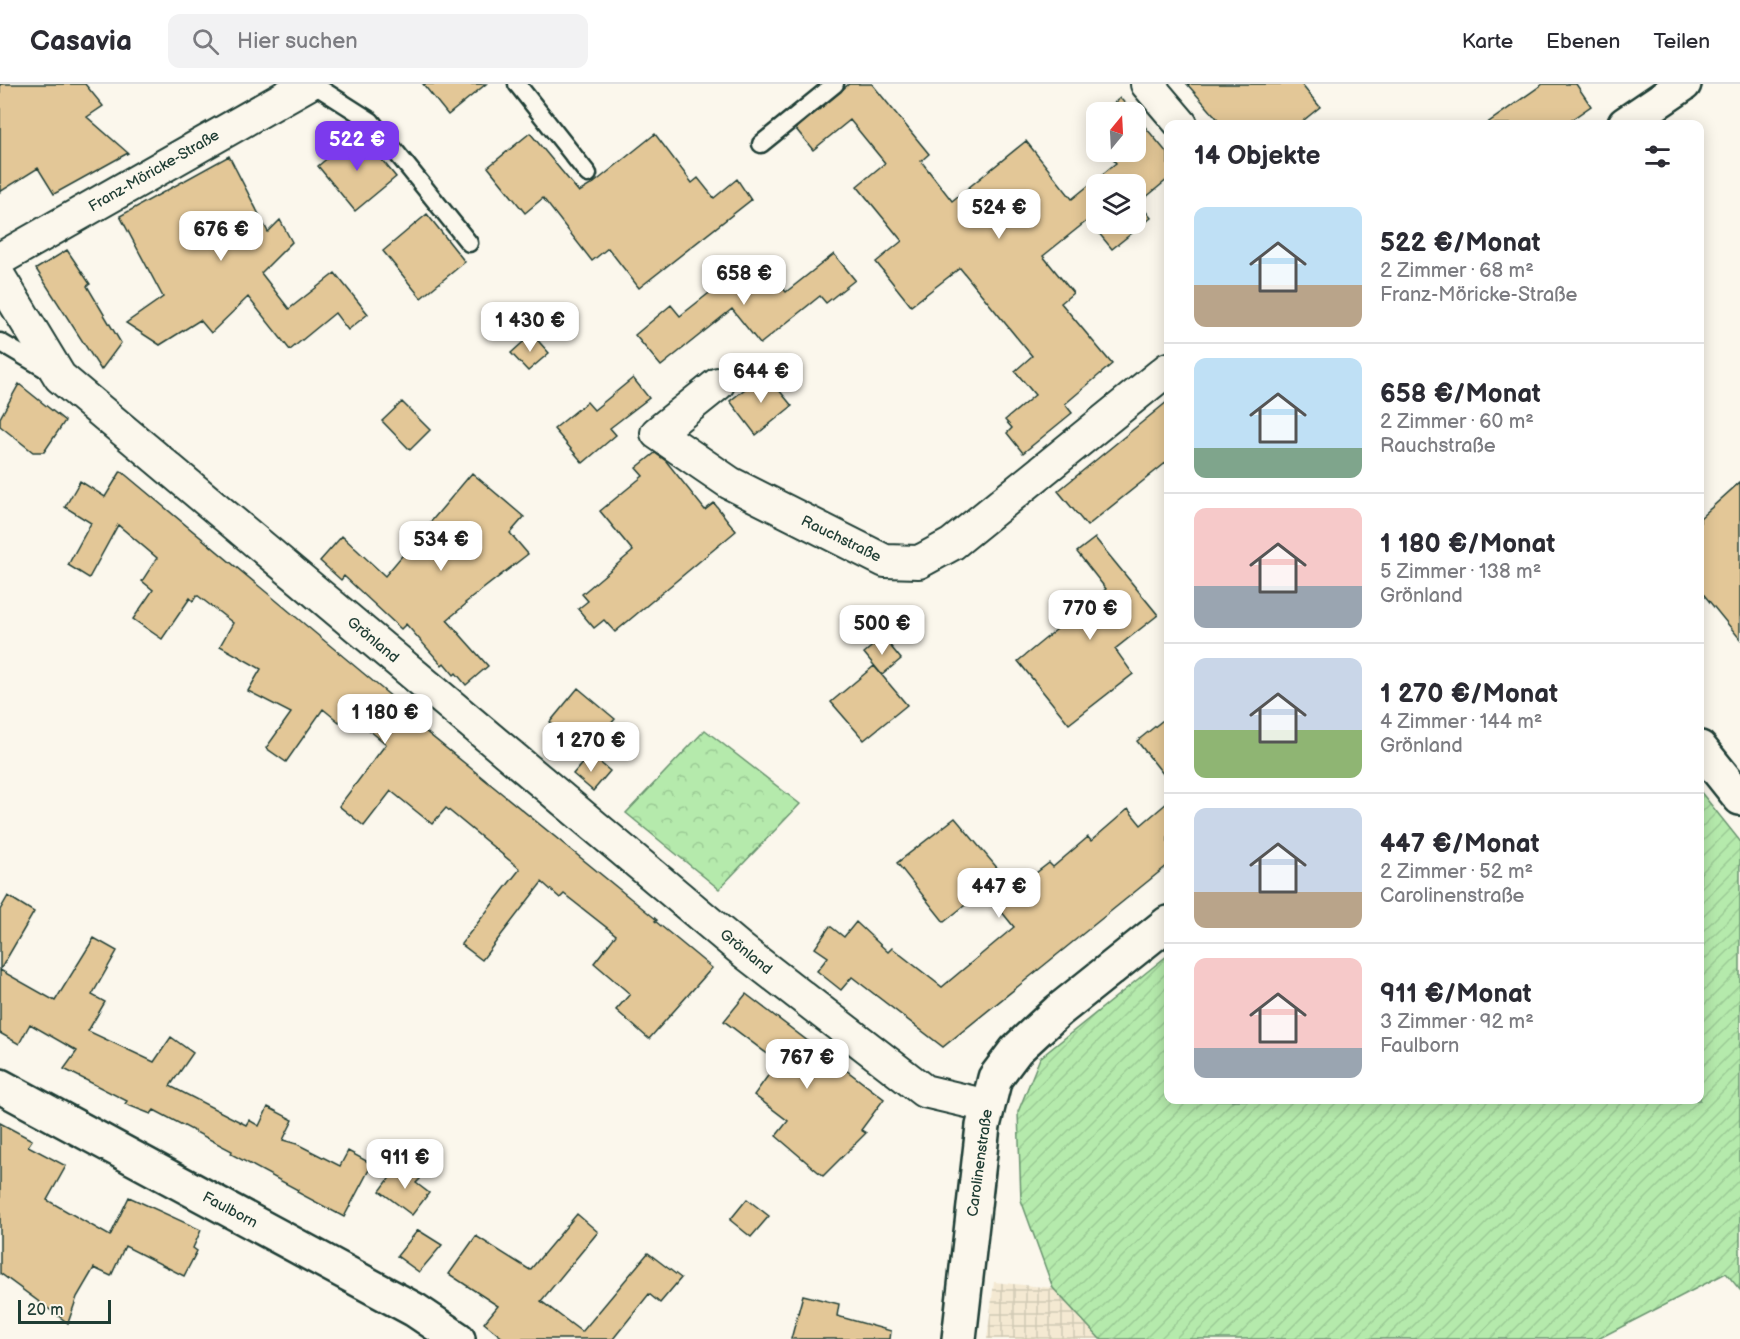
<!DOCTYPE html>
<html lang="de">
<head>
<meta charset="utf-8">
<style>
	:root { --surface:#fff; --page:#f2f2f3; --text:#2b2b33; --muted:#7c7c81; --line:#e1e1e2; --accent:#7c3aed }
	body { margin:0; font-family:"Balsamiq Sans",sans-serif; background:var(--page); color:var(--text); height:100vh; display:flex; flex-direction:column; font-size:22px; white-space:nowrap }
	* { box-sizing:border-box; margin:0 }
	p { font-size:20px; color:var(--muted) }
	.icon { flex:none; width:33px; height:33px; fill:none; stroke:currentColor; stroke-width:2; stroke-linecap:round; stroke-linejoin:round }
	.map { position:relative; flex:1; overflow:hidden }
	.panel { position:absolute; left:1164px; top:36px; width:540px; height:984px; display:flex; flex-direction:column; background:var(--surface); border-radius:12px; box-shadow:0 3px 15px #0003 }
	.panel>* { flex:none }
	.needle { width:39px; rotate:18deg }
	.fabs { position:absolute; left:1086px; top:18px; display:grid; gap:12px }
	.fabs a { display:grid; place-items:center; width:60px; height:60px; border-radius:12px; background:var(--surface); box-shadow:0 3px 15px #0003; font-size:30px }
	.scale { position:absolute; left:18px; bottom:15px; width:93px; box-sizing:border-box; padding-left:6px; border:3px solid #1f3d34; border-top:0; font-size:16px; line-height:21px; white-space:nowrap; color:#1f3d34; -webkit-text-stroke:4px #fbf7ec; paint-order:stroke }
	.price { position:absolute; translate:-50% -51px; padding:0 14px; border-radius:12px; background:#fff; color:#222; font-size:20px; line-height:39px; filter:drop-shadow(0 2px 3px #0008) }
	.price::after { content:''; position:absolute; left:50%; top:36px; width:18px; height:14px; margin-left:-9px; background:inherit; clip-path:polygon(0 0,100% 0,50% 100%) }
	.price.current { background:var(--accent); color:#fff }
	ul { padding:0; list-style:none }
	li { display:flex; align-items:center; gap:18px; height:150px; padding:0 30px }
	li+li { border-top:2px solid var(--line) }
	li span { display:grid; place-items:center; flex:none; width:168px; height:120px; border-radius:12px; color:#555 }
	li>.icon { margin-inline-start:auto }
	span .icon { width:72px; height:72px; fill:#fffc; stroke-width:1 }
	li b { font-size:26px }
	h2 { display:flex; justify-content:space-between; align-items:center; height:72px; padding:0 30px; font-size:26px }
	header { display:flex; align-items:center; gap:36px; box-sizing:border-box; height:84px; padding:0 30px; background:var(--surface); border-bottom:2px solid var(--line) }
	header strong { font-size:28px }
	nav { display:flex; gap:33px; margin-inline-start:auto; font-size:21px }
	.search { width:420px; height:54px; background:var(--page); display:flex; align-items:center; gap:15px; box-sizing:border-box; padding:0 21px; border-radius:12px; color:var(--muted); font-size:22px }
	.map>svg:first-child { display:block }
	.industrial { fill:url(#industrial-grid) }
	.forest { fill:url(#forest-crowns); stroke:#6a9470; stroke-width:1.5 }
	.garden { fill:url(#garden-furrows); stroke:#6a9470; stroke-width:1.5 }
	.building { fill:#e3c797; stroke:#1f3d34; stroke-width:1.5; fill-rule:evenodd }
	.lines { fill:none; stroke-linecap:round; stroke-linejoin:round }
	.lane-casing { stroke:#1f3d34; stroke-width:21 }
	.street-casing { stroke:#1f3d34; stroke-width:36 }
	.secondary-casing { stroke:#1f3d34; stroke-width:38 }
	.lane { stroke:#fbf7ec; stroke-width:16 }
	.street { stroke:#fbf7ec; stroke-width:32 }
	.secondary { stroke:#fbf7ec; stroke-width:33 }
	.labels { text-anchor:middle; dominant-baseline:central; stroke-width:4.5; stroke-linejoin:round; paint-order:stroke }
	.street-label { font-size:15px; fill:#1f3d34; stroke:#fbf7ec }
</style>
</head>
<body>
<header>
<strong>Casavia</strong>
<div class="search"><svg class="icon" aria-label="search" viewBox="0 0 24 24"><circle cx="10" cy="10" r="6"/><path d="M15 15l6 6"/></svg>Hier suchen</div>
<nav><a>Karte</a><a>Ebenen</a><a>Teilen</a></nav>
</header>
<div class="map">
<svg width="1740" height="1255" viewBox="0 0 1740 1255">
	<defs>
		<pattern id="industrial-grid" width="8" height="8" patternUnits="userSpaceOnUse" patternTransform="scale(1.5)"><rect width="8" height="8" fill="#f4e9d2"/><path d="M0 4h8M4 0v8" fill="none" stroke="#d1c9b5"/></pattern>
		<pattern id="forest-crowns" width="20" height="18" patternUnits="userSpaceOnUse" patternTransform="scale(1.5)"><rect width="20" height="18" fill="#b5eaac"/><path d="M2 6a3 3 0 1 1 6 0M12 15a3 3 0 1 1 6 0" fill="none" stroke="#9bca95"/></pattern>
		<pattern id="garden-furrows" width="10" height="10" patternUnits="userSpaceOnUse" patternTransform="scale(1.5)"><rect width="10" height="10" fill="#b5eaac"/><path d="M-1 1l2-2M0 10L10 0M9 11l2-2" fill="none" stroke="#9bca95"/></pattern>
	</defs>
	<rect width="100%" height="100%" fill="#fbf7ec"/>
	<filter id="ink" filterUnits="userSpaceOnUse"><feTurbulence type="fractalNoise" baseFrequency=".0167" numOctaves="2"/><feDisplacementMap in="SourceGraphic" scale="12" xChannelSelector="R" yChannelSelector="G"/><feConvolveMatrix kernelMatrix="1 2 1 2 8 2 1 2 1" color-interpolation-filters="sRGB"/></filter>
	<g filter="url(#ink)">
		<path class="industrial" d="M 994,1198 L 1053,1204 L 1100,1255 L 987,1255 Z"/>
		<path class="forest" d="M 705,646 L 800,720 L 719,805 L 626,729 Z"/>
		<path class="garden" d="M 1700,707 L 1740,757 L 1740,1206 L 1726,1189 L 1598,1255 L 1100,1255 L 1053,1204 L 1021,1116 L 1018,1028 L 1040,974 L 1168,871 L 1168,1016 L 1700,1016 Z"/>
		<path class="building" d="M 0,0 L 85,0 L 103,22 L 87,33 L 128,69 L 54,110 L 38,84 L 0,108 Z
			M 423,0 L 486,0 L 448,31 Z
			M 849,0 L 872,0 L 929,70 L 921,77 L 952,117 L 1026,57 L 1072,115 L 1116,79 L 1106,68 L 1136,68 L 1136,32 L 1168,70 L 1168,95 L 1139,119 L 1151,134 L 1112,165 L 1088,136 L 1043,172 L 1073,209 L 1061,219 L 1112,280 L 1065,320 L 1072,329 L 1023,369 L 1007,349 L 1012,344 L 1005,336 L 1035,311 L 1015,287 L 1032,272 L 960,184 L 911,222 L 876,178 L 902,157 L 857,102 L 885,79 L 850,36 L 813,66 L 796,45 ZM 1096,100 L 1136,100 L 1136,140 L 1096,140 Z
			M 1187,0 L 1301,0 L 1320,23 L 1299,40 L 1222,40 Z
			M 1543,0 L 1576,0 L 1591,22 L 1565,40 L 1486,40 Z
			M 1120,14 L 1133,28 L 1103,28 Z
			M 359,48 L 396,93 L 355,127 L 318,82 Z
			M 530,49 L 579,108 L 594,99 L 655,50 L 692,99 L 698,94 L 714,114 L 737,95 L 751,116 L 639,204 L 608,164 L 592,177 L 543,114 L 525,129 L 488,83 Z
			M 229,72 L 268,148 L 280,136 L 292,158 L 261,189 L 289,225 L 335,189 L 368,230 L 348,246 L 335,229 L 290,266 L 248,213 L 211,249 L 200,236 L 160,261 L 126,239 L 163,213 L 120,132 Z
			M 427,130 L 465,178 L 421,214 L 383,167 Z
			M 67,166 L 90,200 L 87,202 L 121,259 L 101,286 L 36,185 Z
			M 834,170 L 855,196 L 826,219 L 820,212 L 760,260 L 732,225 L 661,282 L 635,251 L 671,221 L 680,232 L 756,172 L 786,208 Z
			M 532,250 L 549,269 L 528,287 L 511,269 Z
			M 765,289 L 792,322 L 756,351 L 730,317 Z
			M 633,294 L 649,314 L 610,344 L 616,351 L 583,379 L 554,345 L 587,318 L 594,326 Z
			M 19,300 L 65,337 L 44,368 L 33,368 L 0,342 L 0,334 Z
			M 1168,317 L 1168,377 L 1087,442 L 1058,407 Z
			M 402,318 L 430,346 L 410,366 L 382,337 Z
			M 655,369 L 666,377 L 705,426 L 714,419 L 736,447 L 615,548 L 604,536 L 594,544 L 578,525 L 588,517 L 582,510 L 633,467 L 600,427 L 643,392 L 636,384 Z
			M 121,387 L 411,629 L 408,633 L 657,836 L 655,837 L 712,884 L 649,955 L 616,926 L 630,910 L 594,879 L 616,851 L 564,810 L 560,814 L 542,798 L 482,876 L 461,860 L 520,785 L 446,724 L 432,740 L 391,707 L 364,742 L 339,722 L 386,660 L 347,628 L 339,638 L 323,625 L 286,678 L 266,664 L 291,629 L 248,607 L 261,585 L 220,562 L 233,539 L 197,511 L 193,517 L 190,514 L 162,555 L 133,535 L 153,506 L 142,497 L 157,474 L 118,441 L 89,494 L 68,481 L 91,439 L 65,423 L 80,397 L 105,413 Z
			M 472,389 L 524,433 L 510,449 L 528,470 L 465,519 L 466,520 L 447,536 L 488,582 L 466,601 L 456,589 L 454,591 L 444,579 L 442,581 L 406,540 L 401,545 L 344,492 L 341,496 L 320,477 L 342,452 L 385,492 Z
			M 1740,398 L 1740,555 L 1700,506 L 1700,434 Z
			M 1095,454 L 1158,531 L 1115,565 L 1133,590 L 1069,640 L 1018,577 L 1106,505 L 1077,468 Z
			M 883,553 L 901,575 L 882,591 L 864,569 Z
			M 874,582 L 907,621 L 864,656 L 831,618 Z
			M 578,604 L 615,635 L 587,668 L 550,638 Z
			M 1168,632 L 1168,696 L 1137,657 Z
			M 590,670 L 610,687 L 593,707 L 573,690 Z
			M 1168,718 L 1168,781 L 943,963 L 852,893 L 841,906 L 817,887 L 828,873 L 815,864 L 830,842 L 844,853 L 856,838 L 888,868 L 892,864 L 942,903 L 1014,843 L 984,806 L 944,838 L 897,779 L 955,734 L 1015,805 L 1049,779 L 1053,783 L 1088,753 L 1091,757 L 1128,725 L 1141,741 Z
			M 8,812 L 34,828 L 0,886 L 55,917 L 94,854 L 117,867 L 92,911 L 105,918 L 88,947 L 154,978 L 171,953 L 193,969 L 170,1002 L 246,1041 L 249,1036 L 259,1042 L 268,1023 L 293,1036 L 283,1056 L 297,1060 L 340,1082 L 348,1067 L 372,1080 L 344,1133 L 297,1108 L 298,1106 L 231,1070 L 232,1067 L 154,1026 L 151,1030 L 125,1020 L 127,1017 L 64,985 L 77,967 L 30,940 L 19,960 L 0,949 L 0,826 Z
			M 746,910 L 884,1015 L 861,1046 L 866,1049 L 823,1092 L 776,1052 L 788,1037 L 754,1011 L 778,978 L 724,937 Z
			M 0,1039 L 32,1056 L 28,1062 L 66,1082 L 47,1116 L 110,1152 L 129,1113 L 201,1146 L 193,1164 L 197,1167 L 184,1192 L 125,1162 L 111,1192 L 94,1184 L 77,1213 L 68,1239 L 0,1189 Z
			M 400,1080 L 420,1095 L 416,1099 L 429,1109 L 412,1131 L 380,1107 Z
			M 747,1115 L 769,1132 L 751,1153 L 730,1136 Z
			M 577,1130 L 598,1148 L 541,1217 L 582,1248 L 648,1169 L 681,1194 L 660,1219 L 649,1210 L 613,1255 L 504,1255 L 484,1239 L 498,1222 L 449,1190 L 476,1152 L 530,1186 Z
			M 418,1146 L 442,1161 L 419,1188 L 397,1172 Z
			M 803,1211 L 839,1220 L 837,1232 L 891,1247 L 890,1255 L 791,1255 Z"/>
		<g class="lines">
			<g class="lane-casing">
				<path id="lane" d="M 313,0 L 371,37 L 469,159
					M 517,0 L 588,90
					M 761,60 L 835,0
					M 0,258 L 49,287"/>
			</g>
			<g class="street-casing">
				<path id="street" d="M 1147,0 L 1181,40
					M 0,175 L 308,0
					M 0,194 L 60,293 L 743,867 L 924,1007 L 988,1022
					M 718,300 L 657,349 L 730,399 L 885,477 L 919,478 L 952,460 L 1168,285"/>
			</g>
			<g class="secondary-casing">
				<path id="secondary" d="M 1625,40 L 1684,0
					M 1700,664 L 1740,714
					M 0,1002 L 415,1226 L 458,1255
					M 959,1255 L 983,1042 L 995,994 L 1016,966 L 1058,927 L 1168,839"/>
			</g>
			<use href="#lane" class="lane"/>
			<use href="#street" class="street"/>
			<use href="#secondary" class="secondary"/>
		</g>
	</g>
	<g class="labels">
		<g class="street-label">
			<text transform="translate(154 87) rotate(-30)">Franz-Möricke-Straße</text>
			<text transform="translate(841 455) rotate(26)">Rauchstraße</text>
			<text transform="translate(373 556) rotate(40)">Grönland</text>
			<text transform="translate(746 868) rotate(39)">Grönland</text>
			<text transform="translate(980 1079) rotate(-82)">Carolinenstraße</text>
			<text transform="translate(230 1126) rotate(28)">Faulborn</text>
		</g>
	</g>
</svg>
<div class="fabs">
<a><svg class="needle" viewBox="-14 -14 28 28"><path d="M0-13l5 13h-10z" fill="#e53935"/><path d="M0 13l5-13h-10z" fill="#7c7c81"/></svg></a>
<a><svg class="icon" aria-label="layers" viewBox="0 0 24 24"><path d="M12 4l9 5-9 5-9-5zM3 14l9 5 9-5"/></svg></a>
</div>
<div class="scale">20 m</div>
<b class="price current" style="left:357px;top:88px">522 €</b>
<b class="price" style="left:999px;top:156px">524 €</b>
<b class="price" style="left:221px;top:178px">676 €</b>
<b class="price" style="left:744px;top:222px">658 €</b>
<b class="price" style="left:530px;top:269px">1 430 €</b>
<b class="price" style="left:761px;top:320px">644 €</b>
<b class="price" style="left:441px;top:488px">534 €</b>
<b class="price" style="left:1090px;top:557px">770 €</b>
<b class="price" style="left:882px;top:572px">500 €</b>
<b class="price" style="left:385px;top:661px">1 180 €</b>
<b class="price" style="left:591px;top:689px">1 270 €</b>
<b class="price" style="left:999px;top:835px">447 €</b>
<b class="price" style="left:807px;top:1006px">767 €</b>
<b class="price" style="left:405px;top:1106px">911 €</b>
<section class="panel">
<h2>14 Objekte<svg class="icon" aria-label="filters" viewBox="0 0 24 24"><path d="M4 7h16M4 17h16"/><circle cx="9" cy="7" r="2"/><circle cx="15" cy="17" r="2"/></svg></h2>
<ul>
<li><span style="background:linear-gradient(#bfe0f5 65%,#b9a48a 0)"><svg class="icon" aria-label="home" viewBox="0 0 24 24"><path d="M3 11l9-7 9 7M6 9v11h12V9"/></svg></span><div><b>522 €/Monat</b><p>2 Zimmer · 68 m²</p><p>Franz-Möricke-Straße</p></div></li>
<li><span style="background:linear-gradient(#bfe0f5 75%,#7fa58c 0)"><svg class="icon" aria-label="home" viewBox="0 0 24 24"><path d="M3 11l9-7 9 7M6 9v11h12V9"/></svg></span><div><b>658 €/Monat</b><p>2 Zimmer · 60 m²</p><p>Rauchstraße</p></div></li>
<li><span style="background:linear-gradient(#f6c9c9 65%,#9aa5b1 0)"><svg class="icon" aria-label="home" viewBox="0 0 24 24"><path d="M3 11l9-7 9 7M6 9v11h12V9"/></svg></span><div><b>1 180 €/Monat</b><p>5 Zimmer · 138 m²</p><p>Grönland</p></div></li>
<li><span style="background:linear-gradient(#c9d6e8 60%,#8fb573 0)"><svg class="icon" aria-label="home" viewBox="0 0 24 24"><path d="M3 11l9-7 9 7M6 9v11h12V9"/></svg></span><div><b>1 270 €/Monat</b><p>4 Zimmer · 144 m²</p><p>Grönland</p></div></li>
<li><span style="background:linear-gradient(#c9d6e8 70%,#b9a48a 0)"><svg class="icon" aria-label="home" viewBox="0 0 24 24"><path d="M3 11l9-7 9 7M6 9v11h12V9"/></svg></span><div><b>447 €/Monat</b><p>2 Zimmer · 52 m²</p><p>Carolinenstraße</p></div></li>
<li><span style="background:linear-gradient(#f6c9c9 75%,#9aa5b1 0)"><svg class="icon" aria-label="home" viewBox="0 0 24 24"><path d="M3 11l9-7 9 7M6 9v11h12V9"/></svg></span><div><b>911 €/Monat</b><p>3 Zimmer · 92 m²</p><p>Faulborn</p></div></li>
</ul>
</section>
</div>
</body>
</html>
